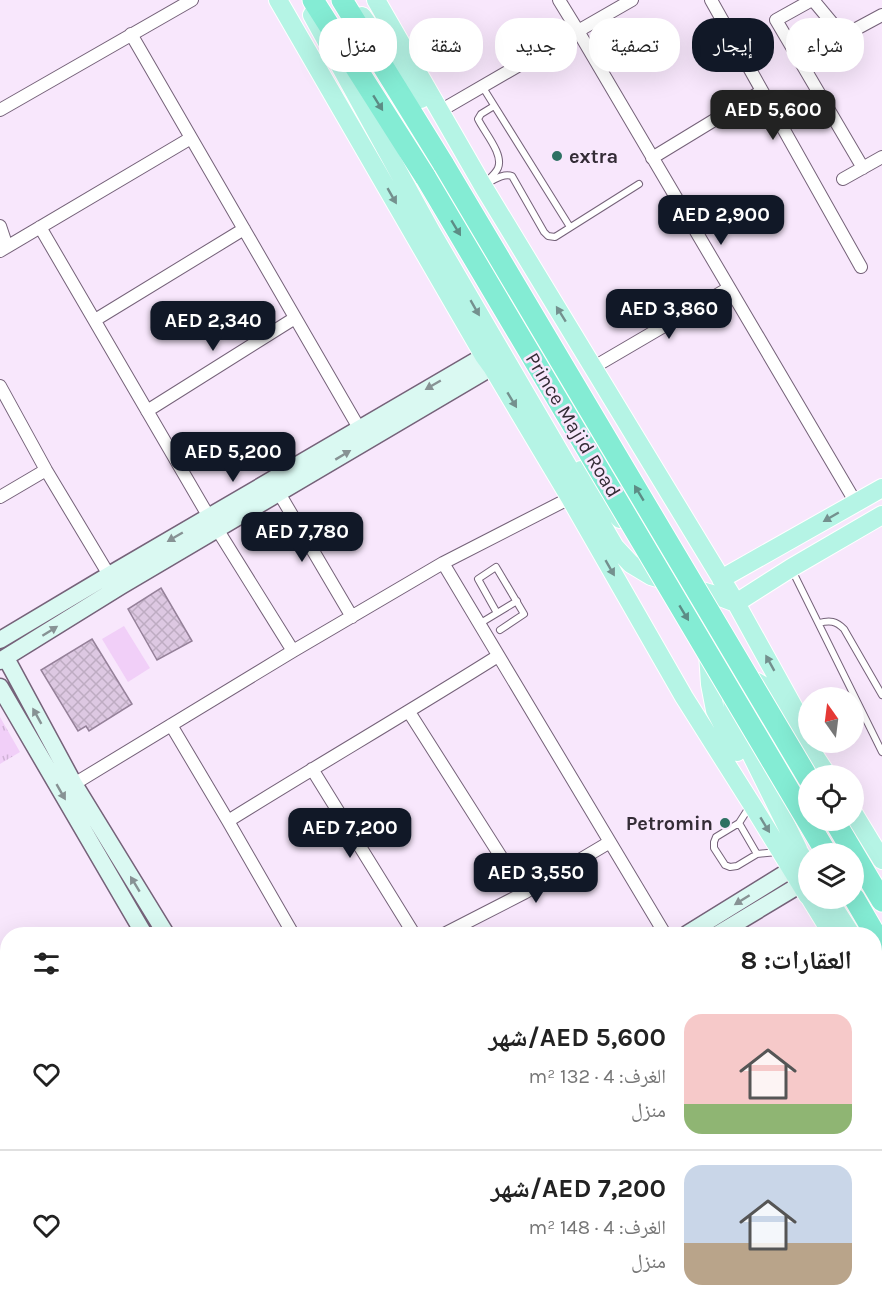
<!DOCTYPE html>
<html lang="ar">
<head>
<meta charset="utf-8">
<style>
	:root { --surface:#fff; --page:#f2f2f2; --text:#222; --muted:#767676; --line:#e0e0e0; --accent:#111827 }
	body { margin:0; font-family:Karla,"Noto Naskh Arabic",sans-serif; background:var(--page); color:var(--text); direction:rtl; height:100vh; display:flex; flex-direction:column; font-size:22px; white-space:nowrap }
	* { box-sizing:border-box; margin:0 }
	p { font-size:20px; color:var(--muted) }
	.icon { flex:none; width:33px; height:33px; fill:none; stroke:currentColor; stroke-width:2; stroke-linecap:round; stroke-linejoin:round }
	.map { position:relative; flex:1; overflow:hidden; direction:ltr }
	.sheet { position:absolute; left:0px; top:927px; width:882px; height:384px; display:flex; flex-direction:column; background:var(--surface); border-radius:24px 24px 0 0; box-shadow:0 6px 24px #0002; direction:rtl }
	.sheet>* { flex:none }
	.guide { position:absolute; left:18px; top:18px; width:846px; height:54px; direction:rtl; display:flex; gap:12px }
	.needle { width:39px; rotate:346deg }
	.tools { position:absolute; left:798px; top:687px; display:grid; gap:12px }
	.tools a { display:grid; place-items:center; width:66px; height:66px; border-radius:50%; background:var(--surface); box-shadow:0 6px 24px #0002; font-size:30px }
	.price { position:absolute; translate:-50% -51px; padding:0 14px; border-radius:12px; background:var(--accent); color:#fff; font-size:20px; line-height:39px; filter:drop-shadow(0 2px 3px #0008) }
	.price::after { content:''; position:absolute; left:50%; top:36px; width:18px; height:14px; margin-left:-9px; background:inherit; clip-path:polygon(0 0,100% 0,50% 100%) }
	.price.current { background:#222; color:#fff }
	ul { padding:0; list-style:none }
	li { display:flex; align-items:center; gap:18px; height:150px; padding:0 30px }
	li+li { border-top:2px solid var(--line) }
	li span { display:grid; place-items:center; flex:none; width:168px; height:120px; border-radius:18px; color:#555 }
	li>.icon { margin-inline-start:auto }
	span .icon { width:72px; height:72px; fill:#fffc; stroke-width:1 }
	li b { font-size:26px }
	h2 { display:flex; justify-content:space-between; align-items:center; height:72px; padding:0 30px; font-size:26px }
	.pill { padding:0 21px; border-radius:24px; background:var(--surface); box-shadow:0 6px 24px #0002; font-size:21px; line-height:54px }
	.pill.current { background:var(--accent); color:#fff }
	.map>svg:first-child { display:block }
	.grass { fill:url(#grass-tufts) }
	.pitch { fill:#f1cff8 }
	.building { fill:url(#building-cross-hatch); stroke:#958199; stroke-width:1.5 }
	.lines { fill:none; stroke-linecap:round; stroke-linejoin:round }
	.lane-casing { stroke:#756279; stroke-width:8 }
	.street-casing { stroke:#756279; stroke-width:14 }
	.secondary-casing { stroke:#756279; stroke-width:19 }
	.primary-casing { stroke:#fff; stroke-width:20 }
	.highway-casing { stroke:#fff; stroke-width:23 }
	.lane { stroke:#fff; stroke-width:6 }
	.street { stroke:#fff; stroke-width:12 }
	.secondary { stroke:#daf9f2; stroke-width:16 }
	.primary { stroke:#b5f4e5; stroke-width:18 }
	.highway { stroke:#84ecd4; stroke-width:21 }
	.highway-bridge-casing { stroke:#fff; stroke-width:23; stroke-linecap:butt }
	.highway-bridge { stroke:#84ecd4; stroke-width:21 }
	.oneway { fill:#5c8c85 }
	.oneway2 { fill:#74908e }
	.oneway3 { fill:#879294 }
	.poi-dot { fill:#2e7163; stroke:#f8e7fc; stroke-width:2 }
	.labels { text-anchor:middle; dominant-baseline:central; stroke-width:5; stroke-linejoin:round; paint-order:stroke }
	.poi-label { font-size:20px; font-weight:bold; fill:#342c36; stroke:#f8e7fc; text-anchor:start }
	.street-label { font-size:20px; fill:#342c36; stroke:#f8e7fc }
</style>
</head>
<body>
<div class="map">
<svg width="882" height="1311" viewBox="0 0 882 1311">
	<defs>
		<pattern id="grass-tufts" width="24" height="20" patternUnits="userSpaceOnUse" patternTransform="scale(1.5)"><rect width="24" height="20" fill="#f1cff8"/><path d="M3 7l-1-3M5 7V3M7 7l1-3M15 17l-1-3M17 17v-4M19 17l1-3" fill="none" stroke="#cfb2d5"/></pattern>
		<pattern id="building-cross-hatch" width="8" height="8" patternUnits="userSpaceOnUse" patternTransform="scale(1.5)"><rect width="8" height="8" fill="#ddc8e2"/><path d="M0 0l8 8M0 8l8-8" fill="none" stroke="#beacc2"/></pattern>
	</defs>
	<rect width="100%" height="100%" fill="#f8e7fc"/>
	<path class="grass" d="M 0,717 L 20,752 L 0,764 Z
		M 7,1191 L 7,1241 L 2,1245 L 0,1240 L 0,1195 Z"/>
	<path class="pitch" d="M 124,626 L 150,668 L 128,682 L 102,639 Z"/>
	<path class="building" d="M 161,588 L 192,641 L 157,660 L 128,609 Z
		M 92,639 L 132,704 L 89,731 L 86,726 L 78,731 L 41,670 Z"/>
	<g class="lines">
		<g class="lane-casing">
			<path id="lane" d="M 482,86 L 570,227
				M 485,183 C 490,178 496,173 498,168 C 504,154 484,132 478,119 L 481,114 L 494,106
				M 486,184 C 494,180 503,173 512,176 L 544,232 L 548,236 L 555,237 L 639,184
				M 792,570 L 882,752
				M 497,613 L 478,579 L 496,567 L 524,614 L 500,630
				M 819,623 C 830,620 836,621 844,629 L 882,695
				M 479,624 L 517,601
				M 750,806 L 739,823 L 757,854 L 777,852
				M 739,823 L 716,837 L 714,842 L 714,848 L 725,865 L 730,867 L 737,866 L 757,854"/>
		</g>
		<g class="street-casing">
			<path id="street" d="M 632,0 L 578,31 L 856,503
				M 711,0 L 861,267
				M 812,0 L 776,20 L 863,168
				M 813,0 L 843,36 L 882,15
				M 131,34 L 359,428
				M 0,110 L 192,0
				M 440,111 L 578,31 L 559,0
				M 652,158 L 762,91
				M 843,179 L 882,157
				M 0,226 L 7,247
				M 40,227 L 209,517
				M 0,251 L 191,138
				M 95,320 L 244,229
				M 594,367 L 729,288
				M 0,386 L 46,470 L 109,575 L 113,579
				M 147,411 L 295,318
				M 279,493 L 352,617
				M 0,497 L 46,470
				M 217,529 L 293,651
				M 443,563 L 665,934
				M 409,712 L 524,893
				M 171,725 L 228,821 L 293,934
				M 312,769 L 414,934
				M 74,784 L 293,651 L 443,563 L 570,498
				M 228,821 C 318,765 409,712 498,656
				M 444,934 L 524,893 L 610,842
				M 874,1303 L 877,1303 L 882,1301
				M 87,1304 L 92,1311
				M 242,1304 L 247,1311
				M 450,1304 L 455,1311
				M 631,1304 L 636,1311
				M 766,1304 L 770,1311
				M 50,1311 L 63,1304
				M 598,1311 L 610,1304
				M 828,1311 L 840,1304"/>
		</g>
		<g class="secondary-casing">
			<path id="secondary" d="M 0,640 L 109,575 L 484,356
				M 6,658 L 74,784 L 166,934
				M 0,661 L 121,586 L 492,367
				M 0,687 L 144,934
				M 687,934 L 792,869
				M 718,934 L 801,884
				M 0,1058 L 8,1054
				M 0,1081 L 8,1077
				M 367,1304 L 371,1311
				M 382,1304 L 386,1311"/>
		</g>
		<g class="primary-casing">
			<path id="primary" d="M 278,0 L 484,356 L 492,367 L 570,498 L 684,697 L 751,803 L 808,896
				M 376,0 L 483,186 L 736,603 L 808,733
				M 312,15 L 432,233 L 615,547 L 631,564 L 651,576 L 715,595 L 736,603
				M 362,16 L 421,99
				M 581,470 L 620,519
				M 721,579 L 882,488
				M 736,603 L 791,568 L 882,515
				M 708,653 L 710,684 L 715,710 L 737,752
				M 854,814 L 882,860
				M 791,839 L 808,866
				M 798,849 L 738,728 C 734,716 726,693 742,686 C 747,684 753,683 757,682 L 772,691 L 828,776
				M 810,898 L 832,934
				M 828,898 L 851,934
				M 874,973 L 882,985
				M 874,1005 L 882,1017"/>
		</g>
		<g class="highway-casing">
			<path id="highway" d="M 313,0 L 426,178
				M 342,0 L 444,165
				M 834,820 L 882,901
				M 854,898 L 882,946"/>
		</g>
		<use href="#lane" class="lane"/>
		<use href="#street" class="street"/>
		<use href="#secondary" class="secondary"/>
		<use href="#primary" class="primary"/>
		<use href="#highway" class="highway"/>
		<g class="highway-bridge-casing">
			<path id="highway-bridge" d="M 444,165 L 808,778
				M 426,178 L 827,854"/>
		</g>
		<use href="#highway-bridge" class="highway-bridge"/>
	</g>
	<defs><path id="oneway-solid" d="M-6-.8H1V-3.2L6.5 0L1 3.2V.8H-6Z" transform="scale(1.5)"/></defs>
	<g class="oneway">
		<use href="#oneway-solid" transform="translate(378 103) rotate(58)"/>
		<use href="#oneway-solid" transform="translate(456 228) rotate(59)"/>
		<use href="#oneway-solid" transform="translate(639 493) rotate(-121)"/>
		<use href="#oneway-solid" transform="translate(684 613) rotate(59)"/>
	</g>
	<g class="oneway2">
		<use href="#oneway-solid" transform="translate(392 196) rotate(60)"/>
		<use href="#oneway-solid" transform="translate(475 308) rotate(60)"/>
		<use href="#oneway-solid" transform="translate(561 314) rotate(-122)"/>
		<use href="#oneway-solid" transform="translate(512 400) rotate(59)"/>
		<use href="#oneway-solid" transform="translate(831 517) rotate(150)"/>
		<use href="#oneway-solid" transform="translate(610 568) rotate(60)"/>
		<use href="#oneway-solid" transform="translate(770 663) rotate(-119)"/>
		<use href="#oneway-solid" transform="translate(765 825) rotate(59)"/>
	</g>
	<g class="oneway3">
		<use href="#oneway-solid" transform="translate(433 385) rotate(150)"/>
		<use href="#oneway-solid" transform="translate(343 455) rotate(-31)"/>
		<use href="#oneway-solid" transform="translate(175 537) rotate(150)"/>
		<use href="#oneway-solid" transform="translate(50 631) rotate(-32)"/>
		<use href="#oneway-solid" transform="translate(37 716) rotate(-119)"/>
		<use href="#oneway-solid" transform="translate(61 792) rotate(60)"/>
		<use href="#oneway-solid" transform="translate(135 884) rotate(-121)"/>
		<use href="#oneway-solid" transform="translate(742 900) rotate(148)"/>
	</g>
	<g class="poi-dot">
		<circle cx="557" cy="156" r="6"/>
		<circle cx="725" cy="823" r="6"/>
	</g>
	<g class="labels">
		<g class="poi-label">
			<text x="569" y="156">extra</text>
			<text x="713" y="823" text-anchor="end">Petromin</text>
		</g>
		<g class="street-label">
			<text transform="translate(573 425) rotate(59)">Prince Majid Road</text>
		</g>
	</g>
</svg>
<div class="tools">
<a><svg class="needle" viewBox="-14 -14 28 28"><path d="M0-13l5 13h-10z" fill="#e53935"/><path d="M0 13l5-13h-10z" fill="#767676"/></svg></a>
<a><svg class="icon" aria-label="locate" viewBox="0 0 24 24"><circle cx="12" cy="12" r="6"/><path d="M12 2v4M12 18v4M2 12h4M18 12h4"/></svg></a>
<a><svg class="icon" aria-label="layers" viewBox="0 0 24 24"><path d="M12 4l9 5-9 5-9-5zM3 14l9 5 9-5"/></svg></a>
</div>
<b class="price current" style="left:773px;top:141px">AED 5,600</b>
<b class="price" style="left:721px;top:246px">AED 2,900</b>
<b class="price" style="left:669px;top:340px">AED 3,860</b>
<b class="price" style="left:213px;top:352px">AED 2,340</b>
<b class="price" style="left:233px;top:483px">AED 5,200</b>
<b class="price" style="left:302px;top:563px">AED 7,780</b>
<b class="price" style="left:350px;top:859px">AED 7,200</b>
<b class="price" style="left:536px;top:904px">AED 3,550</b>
<div class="guide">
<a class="pill">شراء</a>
<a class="pill current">إيجار</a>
<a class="pill">تصفية</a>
<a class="pill">جديد</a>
<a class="pill">شقة</a>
<a class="pill">منزل</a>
</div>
<section class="sheet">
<h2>العقارات: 8<svg class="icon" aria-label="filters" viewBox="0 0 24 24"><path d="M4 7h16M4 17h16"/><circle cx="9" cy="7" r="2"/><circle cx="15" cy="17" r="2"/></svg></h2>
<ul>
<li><span style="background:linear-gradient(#f6c9c9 75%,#8fb573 0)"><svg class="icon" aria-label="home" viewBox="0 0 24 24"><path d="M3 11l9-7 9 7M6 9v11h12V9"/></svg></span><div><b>AED 5,600/شهر</b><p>الغرف: 4 · 132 m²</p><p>منزل</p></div><svg class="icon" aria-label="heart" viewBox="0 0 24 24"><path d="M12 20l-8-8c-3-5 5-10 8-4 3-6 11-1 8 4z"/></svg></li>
<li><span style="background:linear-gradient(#c9d6e8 65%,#b9a48a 0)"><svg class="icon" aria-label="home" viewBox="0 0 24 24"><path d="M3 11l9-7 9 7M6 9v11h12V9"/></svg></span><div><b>AED 7,200/شهر</b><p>الغرف: 4 · 148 m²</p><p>منزل</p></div><svg class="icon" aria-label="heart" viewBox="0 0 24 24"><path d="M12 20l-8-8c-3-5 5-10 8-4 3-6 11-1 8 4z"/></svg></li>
</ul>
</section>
</div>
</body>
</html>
